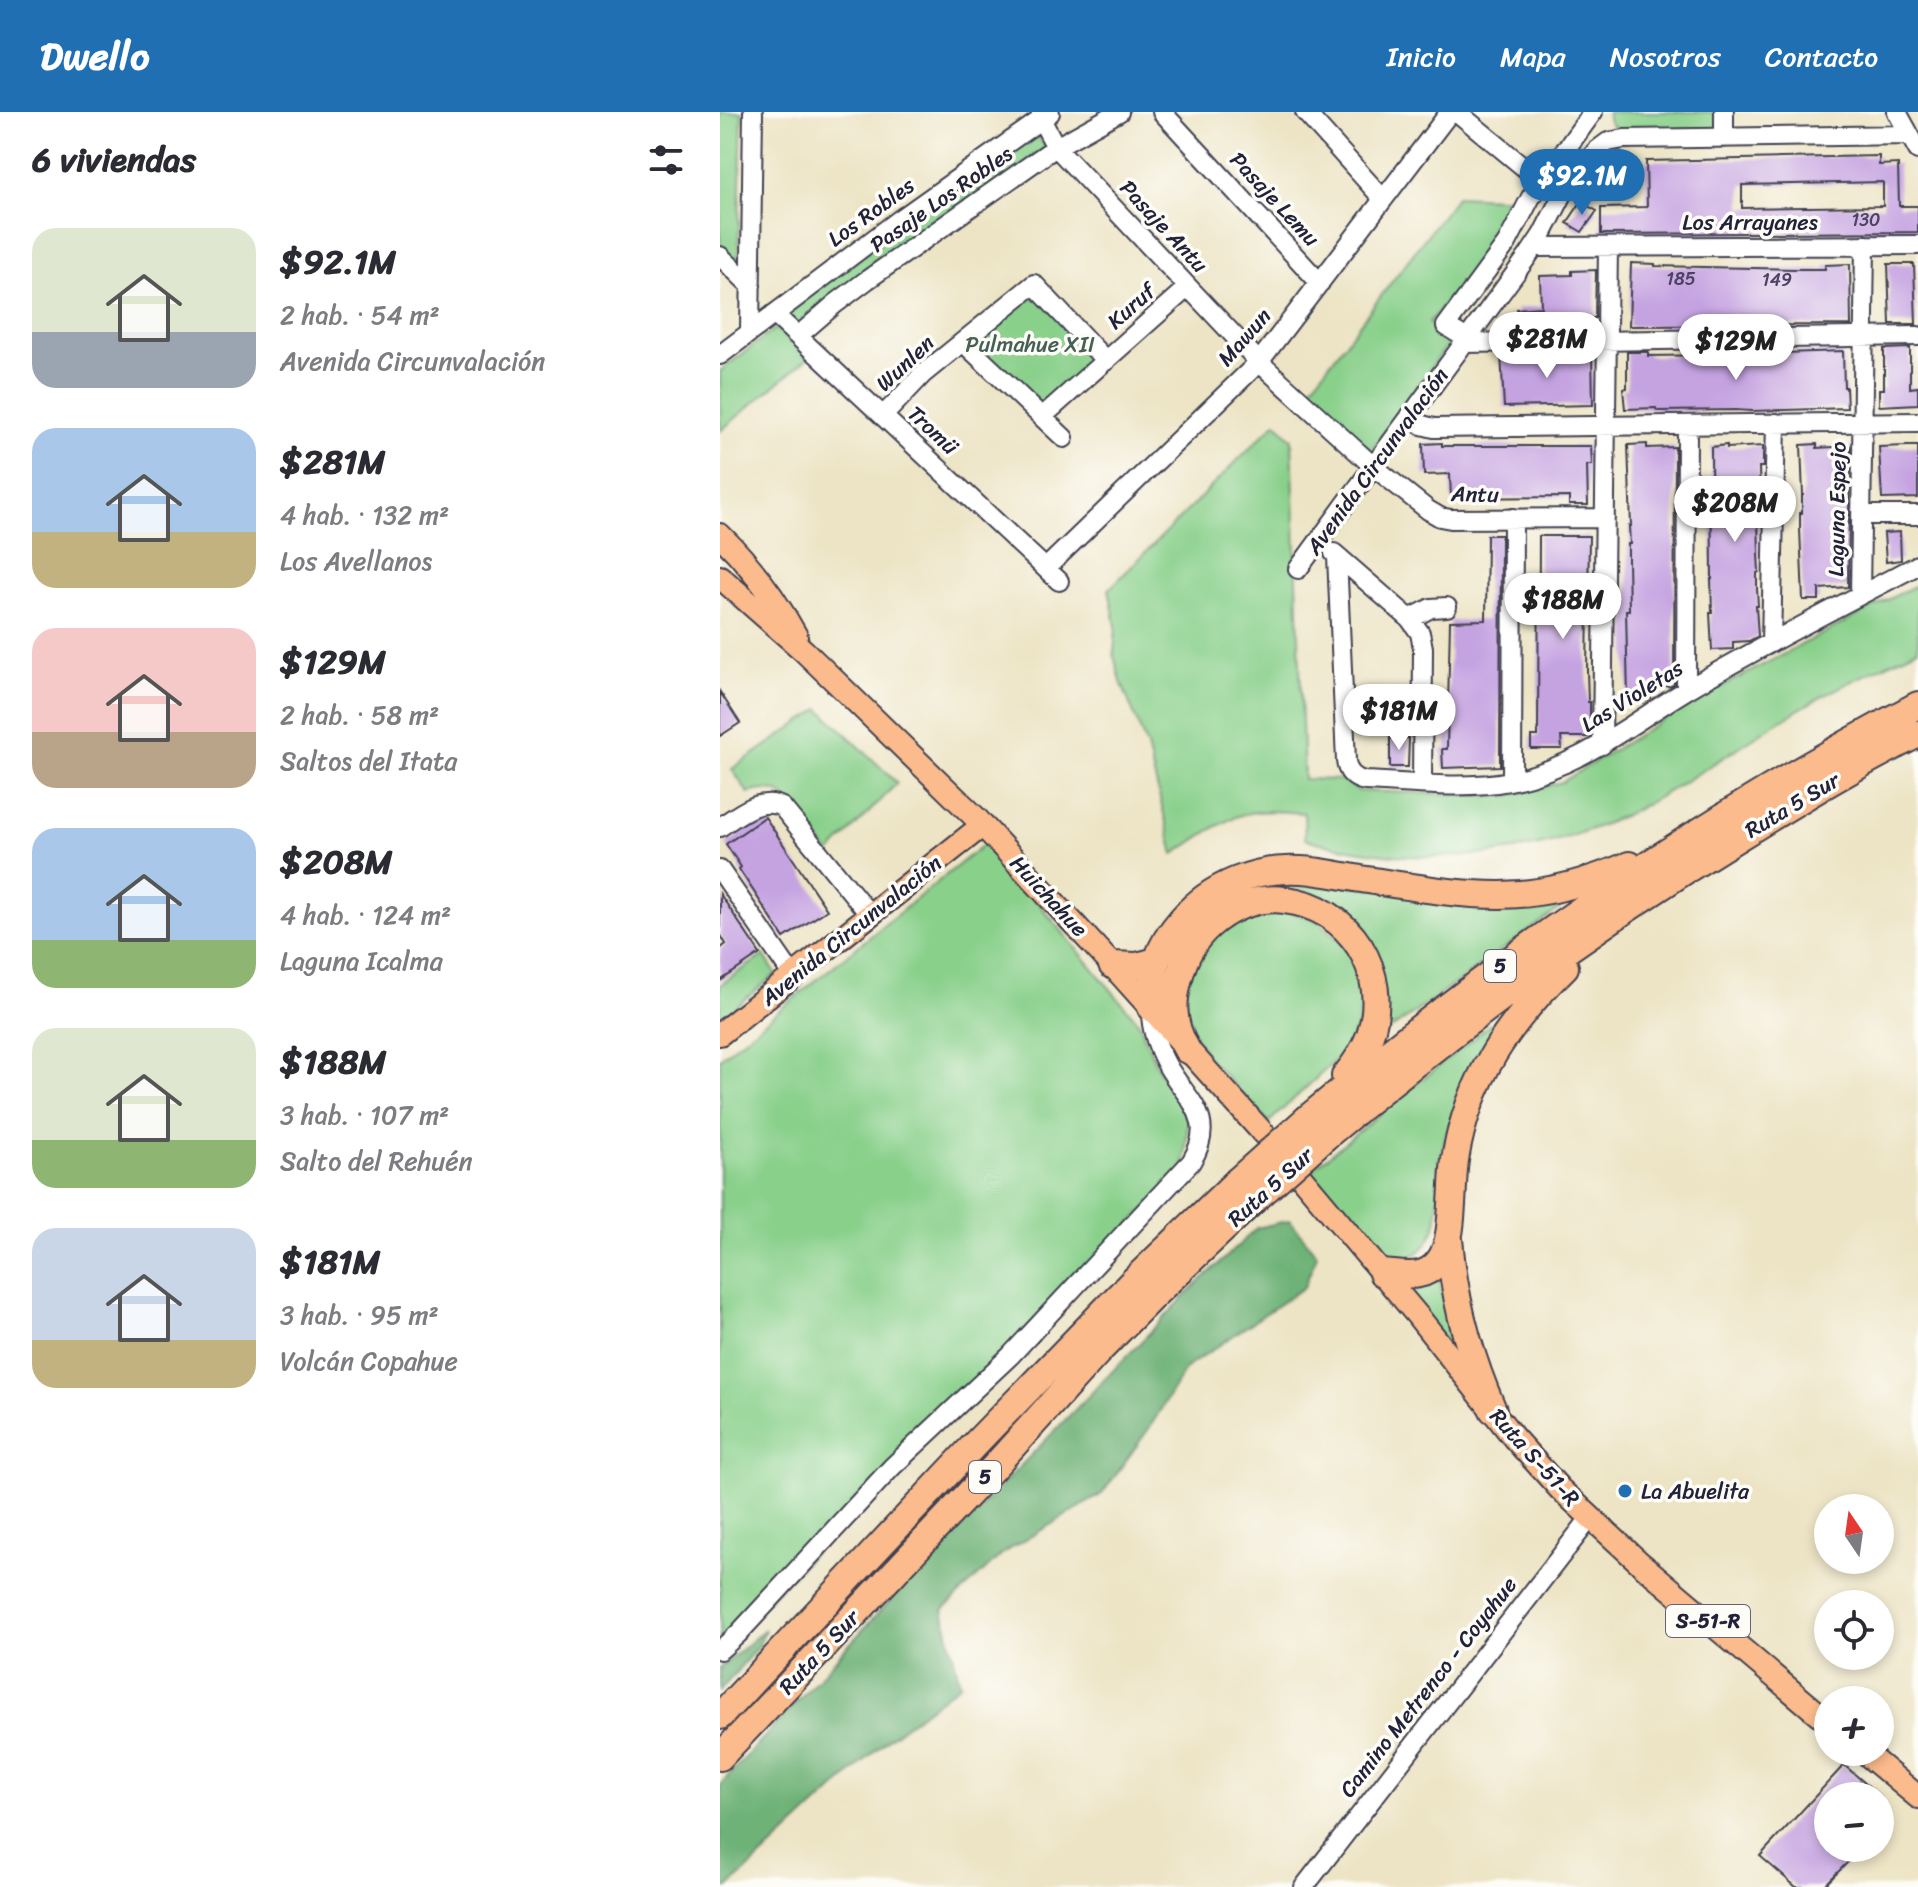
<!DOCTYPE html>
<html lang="es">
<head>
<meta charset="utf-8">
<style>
	:root { --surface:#fff; --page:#f7f7f7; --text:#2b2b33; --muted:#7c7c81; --accent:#1f6fb2 }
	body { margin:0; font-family:Sriracha,sans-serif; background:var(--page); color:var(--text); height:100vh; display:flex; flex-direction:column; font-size:30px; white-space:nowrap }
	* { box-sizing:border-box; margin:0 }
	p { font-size:26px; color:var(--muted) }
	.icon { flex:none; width:44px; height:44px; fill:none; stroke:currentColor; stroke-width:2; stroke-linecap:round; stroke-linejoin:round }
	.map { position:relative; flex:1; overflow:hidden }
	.panel { display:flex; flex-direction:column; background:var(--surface); width:720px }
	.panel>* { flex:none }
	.needle { width:52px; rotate:347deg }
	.tools { position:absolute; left:1094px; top:1382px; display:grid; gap:16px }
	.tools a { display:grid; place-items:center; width:80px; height:80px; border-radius:50%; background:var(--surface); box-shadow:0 4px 12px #0003; font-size:40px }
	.price { position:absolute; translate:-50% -68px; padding:0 18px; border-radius:28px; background:#fff; color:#222; font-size:26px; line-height:52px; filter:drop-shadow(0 2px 4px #0008) }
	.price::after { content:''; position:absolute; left:50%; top:48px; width:24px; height:18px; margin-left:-12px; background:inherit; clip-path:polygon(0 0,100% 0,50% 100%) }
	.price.current { background:var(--accent); color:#fff }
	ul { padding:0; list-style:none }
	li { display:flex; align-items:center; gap:24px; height:200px; padding:0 32px }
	li span { display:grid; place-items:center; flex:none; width:224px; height:160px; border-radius:24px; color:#555 }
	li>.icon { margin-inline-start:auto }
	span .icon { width:96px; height:96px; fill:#fffc; stroke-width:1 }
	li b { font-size:34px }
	h2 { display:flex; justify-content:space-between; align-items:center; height:96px; padding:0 32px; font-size:34px }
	header { display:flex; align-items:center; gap:48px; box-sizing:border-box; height:112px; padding:0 40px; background:var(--accent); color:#fff }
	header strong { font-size:38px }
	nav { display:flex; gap:44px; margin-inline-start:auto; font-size:28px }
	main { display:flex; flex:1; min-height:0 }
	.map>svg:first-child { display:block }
	.green { fill:#89d08b; stroke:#567963; stroke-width:2 }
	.forest { fill:#6eb277; stroke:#486a59; stroke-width:2 }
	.building { fill:#c5a3e1; fill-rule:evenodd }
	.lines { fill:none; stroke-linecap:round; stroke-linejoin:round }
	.minor-casing { stroke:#403f50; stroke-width:22 }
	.major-casing { stroke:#403f50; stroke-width:26 }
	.highway-casing { stroke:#403f50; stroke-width:30 }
	.minor { stroke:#fff; stroke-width:18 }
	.major { stroke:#fbbb8c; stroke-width:22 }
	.highway { stroke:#fbbb8c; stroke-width:26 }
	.highway-bridge-casing { stroke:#403f50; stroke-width:30; stroke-linecap:butt }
	.highway-bridge { stroke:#fbbb8c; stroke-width:26 }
	.poi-dot { fill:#1f6fb2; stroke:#fdfcf7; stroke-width:3 }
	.labels { text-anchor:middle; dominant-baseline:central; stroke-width:7; stroke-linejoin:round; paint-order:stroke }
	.number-label { font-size:18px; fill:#4b4264 }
	.shield { fill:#fdfcf7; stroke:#646373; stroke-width:2 }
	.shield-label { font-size:20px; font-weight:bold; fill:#22223b }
	.street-label { font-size:22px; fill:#22223b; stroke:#fdfcf7 }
	.park-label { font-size:22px; fill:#465f57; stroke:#fdfcf7 }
	.poi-label { font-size:22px; fill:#22223b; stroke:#fdfcf7; text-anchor:start }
</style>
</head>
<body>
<header>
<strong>Dwello</strong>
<nav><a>Inicio</a><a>Mapa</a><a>Nosotros</a><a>Contacto</a></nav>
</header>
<main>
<section class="panel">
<h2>6 viviendas<svg class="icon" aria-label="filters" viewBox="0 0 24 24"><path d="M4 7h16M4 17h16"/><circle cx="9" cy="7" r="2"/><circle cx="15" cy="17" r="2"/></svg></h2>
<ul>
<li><span style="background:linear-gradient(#dfe7d0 65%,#9aa5b1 0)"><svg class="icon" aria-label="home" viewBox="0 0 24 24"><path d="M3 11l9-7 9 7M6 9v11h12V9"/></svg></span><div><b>$92.1M</b><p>2 hab. · 54 m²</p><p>Avenida Circunvalación</p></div></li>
<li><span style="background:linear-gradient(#a9c7e8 65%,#c2b280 0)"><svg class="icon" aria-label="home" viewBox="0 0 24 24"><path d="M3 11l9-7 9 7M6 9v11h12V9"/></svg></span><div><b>$281M</b><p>4 hab. · 132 m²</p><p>Los Avellanos</p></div></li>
<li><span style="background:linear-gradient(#f6c9c9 65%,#b9a48a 0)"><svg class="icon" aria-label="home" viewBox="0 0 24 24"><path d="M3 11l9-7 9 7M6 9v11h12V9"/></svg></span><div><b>$129M</b><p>2 hab. · 58 m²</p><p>Saltos del Itata</p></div></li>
<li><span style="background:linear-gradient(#a9c7e8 70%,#8fb573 0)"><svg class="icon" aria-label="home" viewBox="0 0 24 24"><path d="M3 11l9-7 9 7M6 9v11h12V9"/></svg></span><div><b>$208M</b><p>4 hab. · 124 m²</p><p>Laguna Icalma</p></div></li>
<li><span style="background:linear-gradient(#dfe7d0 70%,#8fb573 0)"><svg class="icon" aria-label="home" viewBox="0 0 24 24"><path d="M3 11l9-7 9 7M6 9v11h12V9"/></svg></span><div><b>$188M</b><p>3 hab. · 107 m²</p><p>Salto del Rehuén</p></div></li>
<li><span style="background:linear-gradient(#c9d6e8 70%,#c2b280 0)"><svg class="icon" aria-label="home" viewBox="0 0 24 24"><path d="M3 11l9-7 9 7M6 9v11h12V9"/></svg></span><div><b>$181M</b><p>3 hab. · 95 m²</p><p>Volcán Copahue</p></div></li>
</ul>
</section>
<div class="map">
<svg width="1198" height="1775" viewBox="0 0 1198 1775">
	<rect width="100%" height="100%" fill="#fdfcf7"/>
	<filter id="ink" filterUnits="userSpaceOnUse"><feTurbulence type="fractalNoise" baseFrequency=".0125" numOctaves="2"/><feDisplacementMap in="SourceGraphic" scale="16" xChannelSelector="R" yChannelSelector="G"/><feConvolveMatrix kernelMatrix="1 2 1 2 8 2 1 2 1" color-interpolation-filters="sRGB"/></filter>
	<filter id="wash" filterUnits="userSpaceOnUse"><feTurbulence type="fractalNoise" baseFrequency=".006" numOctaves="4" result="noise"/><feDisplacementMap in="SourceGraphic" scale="32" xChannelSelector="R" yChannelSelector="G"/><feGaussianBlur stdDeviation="1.8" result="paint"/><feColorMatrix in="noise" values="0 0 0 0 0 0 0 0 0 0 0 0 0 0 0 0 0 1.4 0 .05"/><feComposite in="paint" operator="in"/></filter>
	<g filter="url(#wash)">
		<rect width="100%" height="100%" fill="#ede4c5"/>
		<path class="green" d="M 0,0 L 22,0 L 18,152 L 0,135 Z
			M 888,0 L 1000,0 L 998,15 L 994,17 L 905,19 C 895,17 886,12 888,0 Z
			M 313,17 L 326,36 L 78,218 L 61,202 Z
			M 737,84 L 800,87 L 790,103 L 777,129 L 709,210 L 728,232 L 651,339 L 588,280 Z
			M 313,180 L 378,249 L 323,297 L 252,231 Z
			M 56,216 L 88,246 L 0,319 L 0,259 Z
			M 556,310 L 572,327 L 584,667 L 622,668 L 639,679 L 788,684 L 842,670 L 968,592 L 1198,472 L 1198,537 C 1158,557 1116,575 1078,598 C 1024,630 973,668 917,697 C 813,750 697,757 585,727 L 584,701 C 563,700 541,697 521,703 C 497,711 475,729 454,742 L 427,635 L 401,570 L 394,544 L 396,514 L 389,477 Z
			M 100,597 L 177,671 L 109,742 C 97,725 76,691 59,681 C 50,676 38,678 28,681 L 12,657 Z
			M 267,730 L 419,911 L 434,948 L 451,982 L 460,991 L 468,1010 L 464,1057 L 0,1538 L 0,946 Z
			M 586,766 L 695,783 L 763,799 L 842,795 L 656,928 L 653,832 L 634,805 L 610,787 L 586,779 L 556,779 L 520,785 L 449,876 L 440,855 L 504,779 Z
			M 559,798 C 570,801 584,803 595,808 C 602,811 608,818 614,824 C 652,857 649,908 619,945 L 549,1010 L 489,947 L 474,924 L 467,903 L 465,883 L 471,854 L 490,824 L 534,800 Z
			M 44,843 L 56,862 L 0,907 L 0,873 Z
			M 790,896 C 777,917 762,937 752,959 C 739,986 727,1017 720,1046 C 715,1071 723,1102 711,1125 C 701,1144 685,1150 665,1149 L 589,1060 Z
			M 719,1168 L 739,1247 L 685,1177 Z"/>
		<path class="forest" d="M 570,1108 L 597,1143 L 584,1175 L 466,1256 L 430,1315 L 382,1382 L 283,1441 L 223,1498 L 240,1572 L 169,1626 L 9,1775 L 0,1775 L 0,1673 L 162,1497 L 473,1176 L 537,1116 Z
			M 45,1517 L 39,1533 L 0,1579 L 0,1556 Z"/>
		<g id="blocks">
			<path class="building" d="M 1159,44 L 1159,53 L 1178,52 L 1179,94 L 1198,94 L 1198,120 L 881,122 L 881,96 L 927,95 L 926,49 ZM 1163,70 L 1163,94 L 1022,96 L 1022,73 Z
				M 861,90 L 877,99 L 862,120 L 847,111 Z
				M 911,151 L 935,152 L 935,154 L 1076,157 L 1105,157 L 1105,153 L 1130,152 L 1131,213 L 909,214 Z
				M 1168,152 L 1194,152 L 1196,212 L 1170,212 Z
				M 876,158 L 875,206 L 797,210 L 797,197 L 821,195 L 820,164 L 852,163 L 852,159 Z
				M 1190,236 L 1190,276 L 1198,275 L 1198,292 L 1159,294 L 1159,277 L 1164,277 L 1164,237 Z
				M 1123,239 L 1124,275 L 1126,275 L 1127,296 L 1032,299 L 1016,298 L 937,299 L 936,296 L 905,297 L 903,277 L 907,276 L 907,240 L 928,240 L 928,244 L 1001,243 Z
				M 872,241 L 873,293 L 784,295 L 781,242 Z
				M 722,331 L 722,334 L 871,334 L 872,353 L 867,353 L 868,393 L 849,393 L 849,385 L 731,386 L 730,362 L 704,363 L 703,332 Z
				M 927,332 L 927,336 L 955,335 L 954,572 L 951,574 L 930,575 L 931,586 L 908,587 L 906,498 L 909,498 L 908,448 L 908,432 L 910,432 L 909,414 L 911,414 L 908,333 Z
				M 1097,332 L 1097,336 L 1130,334 L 1128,475 L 1099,477 L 1099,488 L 1083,488 L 1080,417 L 1080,401 L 1082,401 L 1082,383 L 1083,383 L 1081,333 Z
				M 1007,333 L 1007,336 L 1043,334 L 1043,355 L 1039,355 L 1040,393 L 1039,393 L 1040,409 L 1038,409 L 1039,442 L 1038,442 L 1039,460 L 1037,461 L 1037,477 L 1038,494 L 1036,494 L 1038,524 L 1029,529 L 1013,530 L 1013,537 L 992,538 L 990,501 L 992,501 L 991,467 L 992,467 L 991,335 Z
				M 1188,334 L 1198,334 L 1198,386 L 1162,387 L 1159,335 Z
				M 1180,420 L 1181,448 L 1166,450 L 1164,421 Z
				M 767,423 L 781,423 L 780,654 L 723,656 L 722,637 L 727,637 L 730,509 L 766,508 Z
				M 819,424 L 869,424 L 867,559 L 868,590 L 870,590 L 870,625 L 841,625 L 842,637 L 811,637 L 811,624 L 818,624 Z
				M 0,580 L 20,611 L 0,624 Z
				M 670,626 L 689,626 L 688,655 L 670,655 Z
				M 45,705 L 107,798 L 64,826 L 19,757 L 21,755 L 6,732 Z
				M 0,782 L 40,842 L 0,869 L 0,837 L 6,832 L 0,822 Z
				M 1124,1653 L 1160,1684 L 1108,1684 L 1108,1736 L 1142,1736 L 1103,1775 L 1076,1775 L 1040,1744 Z"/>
		</g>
	</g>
	<g filter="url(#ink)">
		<use href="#blocks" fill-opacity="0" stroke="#403f50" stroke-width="2"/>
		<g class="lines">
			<g class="minor-casing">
				<path id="minor" d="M 321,0 L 321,7 L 336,35 L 539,250 L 654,355 L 708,398 L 720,405 L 731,407 L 885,406
					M 442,0 L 600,171
					M 585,0 L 663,87
					M 737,0 L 822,70
					M 1004,0 L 1004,26
					M 1177,0 L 1198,38
					M 815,135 L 1198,133
					M 0,144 L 31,174
					M 54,202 L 339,469
					M 30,220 L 33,0
					M 78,224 L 115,192 L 147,168 L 336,35 L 399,0
					M 747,227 L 726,214 L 787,131 L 811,85 L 873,0
					M 243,230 L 344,326
					M 743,231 L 1198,224
					M 0,243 L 179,108 L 330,1
					M 163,304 L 203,262 L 314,172 L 386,249
					M 690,304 L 702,313 L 714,316 L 1198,310
					M 322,305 L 468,175
					M 1141,403 L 1198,403
					M 614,441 L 690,507 L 700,521 L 703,536 L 702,672
					M 617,444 L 626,649 C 627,660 634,667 645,669 C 693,671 743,678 790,669 C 862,654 908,613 968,577 C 1043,533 1121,493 1198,453
					M 326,456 L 539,250 L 730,0
					M 578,457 L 808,144 L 822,123 L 843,82 L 876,39 L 888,30 L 904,27 L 1189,23
					M 1140,483 L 1145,133
					M 690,507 L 711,496 L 727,495
					M 1051,531 L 1056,311
					M 966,578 L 967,313
					M 882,633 L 888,135
					M 792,668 L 793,406
					M 0,715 C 18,703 40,684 62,695 L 150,803
					M 0,758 L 73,864
					M 0,1538 L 18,1522 L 172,1355 L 290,1244 L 471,1050 C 498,1007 468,989 448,955 C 438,937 430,917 431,896
					M 584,1775 L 871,1405"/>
			</g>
			<g class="major-casing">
				<path id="major" d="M 0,423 C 30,452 56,487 76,524
					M 0,465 L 84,539 L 256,706 L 392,853 L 561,1041 L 697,1203 L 794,1326 L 840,1377 L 920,1451 L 1108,1610
					M 0,922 L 263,713
					M 1144,1640 L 1198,1685"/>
			</g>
			<g class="highway-casing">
				<path id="highway" d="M 392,853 L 417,854 L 436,849
					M 431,896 C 430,860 438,834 462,807 C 491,773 537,755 581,758 C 601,759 621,764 641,767 C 687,774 734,783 780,783 C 824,783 869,770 909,753
					M 467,938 C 450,910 452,886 462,856 C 468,837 480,820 496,808 C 515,793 541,785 565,788 C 630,795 671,861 650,923 C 644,938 635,952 625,964
					M 589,1005 C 778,847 980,708 1198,593
					M 605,1025 C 737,914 876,812 1024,722 C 1081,687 1138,652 1198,622
					M 729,1127 C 734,1187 749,1243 773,1298
					M 662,1161 C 683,1162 704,1169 719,1149 C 735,1130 731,1074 735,1048 C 748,967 789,910 845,855
					M 0,1604 L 258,1329 L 414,1168 L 516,1070
					M 0,1645 L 273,1356 L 379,1239 L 434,1183 L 533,1089"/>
			</g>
			<use href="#minor" class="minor"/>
			<use href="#major" class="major"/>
			<use href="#highway" class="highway"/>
			<g class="highway-bridge-casing">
				<path id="highway-bridge" d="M 516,1070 L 589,1005
					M 533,1089 L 605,1025"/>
			</g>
			<use href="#highway-bridge" class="highway-bridge"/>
		</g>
	</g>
	<circle class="poi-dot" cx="905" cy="1379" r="8"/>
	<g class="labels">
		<g class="number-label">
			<text x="1146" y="108">130</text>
			<text x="961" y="167">185</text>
			<text x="1057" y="168">149</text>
		</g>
		<g class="shield">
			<rect x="764" y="838" width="32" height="32" rx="6"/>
			<rect x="249" y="1349" width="32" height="32" rx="6"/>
			<rect x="946" y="1493" width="84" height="32" rx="6"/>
		</g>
		<g class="shield-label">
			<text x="780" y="854">5</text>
			<text x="265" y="1365">5</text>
			<text x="988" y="1509">S-51-R</text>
		</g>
		<g class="street-label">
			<text transform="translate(221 87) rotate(-35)">Pasaje Los Robles</text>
			<text transform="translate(555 87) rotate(47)">Pasaje Lemu</text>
			<text transform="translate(151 100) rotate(-36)">Los Robles</text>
			<text x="1030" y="110">Los Arrayanes</text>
			<text transform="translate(444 114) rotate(47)">Pasaje Antu</text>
			<text transform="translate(411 194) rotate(-42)">Kuruf</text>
			<text transform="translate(524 225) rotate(-49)">Mawun</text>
			<text transform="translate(185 251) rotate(-43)">Wunlen</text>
			<text transform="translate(213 318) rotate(43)">Tromü</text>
			<text transform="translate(657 349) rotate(-54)">Avenida Circunvalación</text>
			<text transform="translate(755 382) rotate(1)">Antu</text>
			<text transform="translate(1117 397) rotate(-89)">Laguna Espejo</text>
			<text transform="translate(912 584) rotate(-32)">Las Violetas</text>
			<text transform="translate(1072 693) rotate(-31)">Ruta 5 Sur</text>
			<text transform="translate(329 784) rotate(47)">Huichahue</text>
			<text transform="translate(131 818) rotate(-39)">Avenida Circunvalación</text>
			<text transform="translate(550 1075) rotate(-42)">Ruta 5 Sur</text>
			<text transform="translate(815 1345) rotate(48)">Ruta S-51-R</text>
			<text transform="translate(99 1540) rotate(-47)">Ruta 5 Sur</text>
			<text transform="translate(708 1575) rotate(-52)">Camino Metrenco - Coyahue</text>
		</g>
		<g class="park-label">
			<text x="310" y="232">Pulmahue XII</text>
		</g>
		<g class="poi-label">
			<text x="921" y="1379">La Abuelita</text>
		</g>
	</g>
</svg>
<div class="tools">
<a><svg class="needle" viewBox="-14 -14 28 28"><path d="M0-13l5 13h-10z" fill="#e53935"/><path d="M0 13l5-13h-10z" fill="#7c7c81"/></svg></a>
<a><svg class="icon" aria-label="locate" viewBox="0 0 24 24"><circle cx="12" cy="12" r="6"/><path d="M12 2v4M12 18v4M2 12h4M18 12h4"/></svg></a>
<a>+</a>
<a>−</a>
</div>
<b class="price current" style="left:862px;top:105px">$92.1M</b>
<b class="price" style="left:827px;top:268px">$281M</b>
<b class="price" style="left:1016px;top:270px">$129M</b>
<b class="price" style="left:1015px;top:432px">$208M</b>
<b class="price" style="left:843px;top:529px">$188M</b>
<b class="price" style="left:679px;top:640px">$181M</b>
</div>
</main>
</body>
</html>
